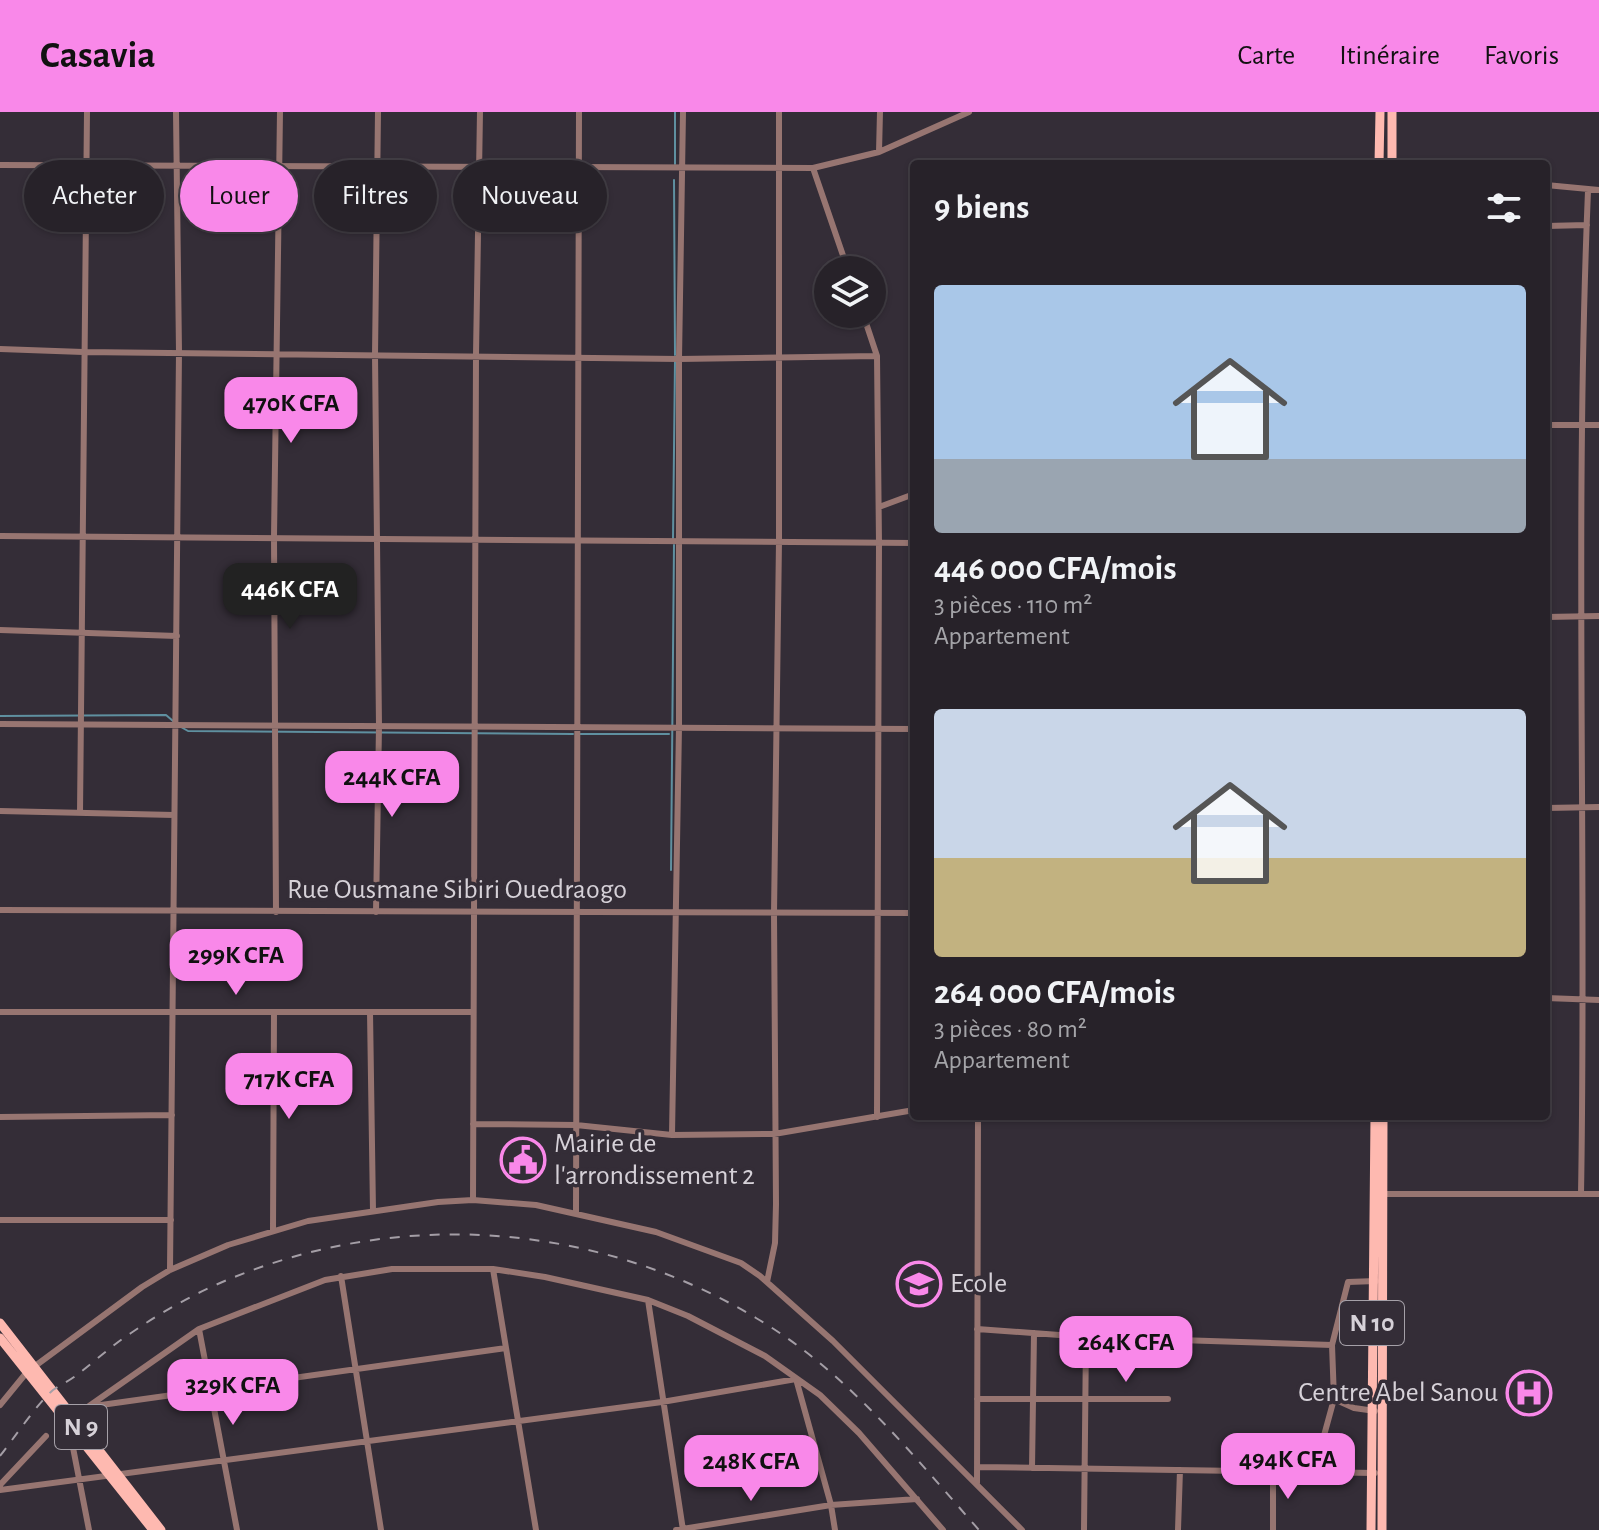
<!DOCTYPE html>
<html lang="fr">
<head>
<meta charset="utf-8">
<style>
	:root { --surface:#272229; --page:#332f35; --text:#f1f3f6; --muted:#a4a4a8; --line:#433f46; --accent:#f988e9 }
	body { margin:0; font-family:"Alegreya Sans",sans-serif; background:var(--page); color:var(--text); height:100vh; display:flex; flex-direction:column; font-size:30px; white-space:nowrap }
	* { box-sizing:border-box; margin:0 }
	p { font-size:26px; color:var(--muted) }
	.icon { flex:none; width:44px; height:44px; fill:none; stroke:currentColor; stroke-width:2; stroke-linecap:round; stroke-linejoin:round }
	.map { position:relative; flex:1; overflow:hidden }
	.drawer { position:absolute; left:910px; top:48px; width:640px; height:960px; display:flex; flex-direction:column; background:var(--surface); border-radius:8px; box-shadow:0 2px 6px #0004,0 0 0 2px var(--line) }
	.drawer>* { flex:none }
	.top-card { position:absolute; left:24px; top:48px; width:760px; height:72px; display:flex; gap:16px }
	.controls { position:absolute; left:814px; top:144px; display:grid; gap:16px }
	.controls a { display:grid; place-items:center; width:72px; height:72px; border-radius:50%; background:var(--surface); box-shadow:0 2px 6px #0004,0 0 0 2px var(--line); font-size:40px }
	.price { position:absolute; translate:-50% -68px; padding:0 18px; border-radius:16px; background:var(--accent); color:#111; font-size:26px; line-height:52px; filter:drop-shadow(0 2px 4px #0008) }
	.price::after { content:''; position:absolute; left:50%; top:48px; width:24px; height:18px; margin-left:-12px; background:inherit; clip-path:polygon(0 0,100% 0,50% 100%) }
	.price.selected { background:#222; color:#fff }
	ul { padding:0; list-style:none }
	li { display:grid; align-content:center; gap:16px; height:424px; padding:0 24px }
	li span { display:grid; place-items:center; height:248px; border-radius:8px; color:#555 }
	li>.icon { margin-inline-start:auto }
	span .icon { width:144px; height:144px; fill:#fffc; stroke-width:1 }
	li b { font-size:34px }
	h2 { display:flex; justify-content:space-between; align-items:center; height:96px; padding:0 24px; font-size:34px }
	.tag { padding:0 28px; border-radius:36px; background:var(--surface); box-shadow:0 2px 6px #0004,0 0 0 2px var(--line); font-size:28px; line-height:72px }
	.tag.selected { background:var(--accent); color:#111 }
	header { display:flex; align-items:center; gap:48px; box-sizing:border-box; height:112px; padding:0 40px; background:var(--accent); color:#111 }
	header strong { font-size:38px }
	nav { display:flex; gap:44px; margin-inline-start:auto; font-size:28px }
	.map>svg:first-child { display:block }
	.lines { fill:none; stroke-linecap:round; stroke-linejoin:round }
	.stream { stroke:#5f90a0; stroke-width:2 }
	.street { stroke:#977571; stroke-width:6 }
	.primary { stroke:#feb9b0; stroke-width:9 }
	.rail { stroke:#a49ea6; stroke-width:2; stroke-dasharray:10 10; stroke-linecap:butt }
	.labels { text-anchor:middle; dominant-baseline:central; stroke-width:7; stroke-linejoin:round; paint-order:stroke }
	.shield { fill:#342d37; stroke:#a5a0a8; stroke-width:2 }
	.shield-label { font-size:26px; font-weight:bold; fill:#d6d1d8 }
	.street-label { font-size:28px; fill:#d6d1d8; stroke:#342d37 }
	.poi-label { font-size:28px; fill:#d6d1d8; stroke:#342d37; text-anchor:start }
</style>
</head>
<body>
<header>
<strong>Casavia</strong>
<nav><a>Carte</a><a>Itinéraire</a><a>Favoris</a></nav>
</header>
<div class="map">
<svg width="1599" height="1418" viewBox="0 0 1599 1418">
	<rect width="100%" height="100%" fill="#342d37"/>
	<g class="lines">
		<path class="stream" d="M 675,52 L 675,0
			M 674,68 L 675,243
			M 673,427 L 675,249
			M 0,604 L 166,603 L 173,609
			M 181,615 L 188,619 L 573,622
			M 580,622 L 669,622
			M 671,758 L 674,433"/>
		<path class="street" d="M 879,40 L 969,0
			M 0,53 L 813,56 L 879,40 L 880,0
			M 813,56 L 848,158
			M 1546,73 L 1599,78
			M 1546,114 L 1587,113
			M 863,202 L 877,244 L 879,431 L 877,1005
			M 0,237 L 83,240 L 679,247 L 877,244
			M 1546,313 L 1599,313
			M 879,395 L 914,382
			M 0,424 L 914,431
			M 1546,505 L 1599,504
			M 0,518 L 177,524
			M 0,612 L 914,617
			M 1546,696 L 1599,695
			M 0,699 L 174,703
			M 80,701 L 87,0
			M 0,798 L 914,801
			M 276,800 L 274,425 L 280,0
			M 376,800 L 379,614 L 375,243 L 378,0
			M 1546,886 L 1599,888
			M 0,900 L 473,900
			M 370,900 L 373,1099
			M 0,1005 L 172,1003
			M 473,1012 L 576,1013 L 672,1023 L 774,1022 L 914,998
			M 672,1023 L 679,615 L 679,247 L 683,0
			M 1382,1082 L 1599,1082
			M 1581,1082 C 1587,748 1574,413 1588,79
			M 473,1088 L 476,243 L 480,0
			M 576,1101 L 579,0
			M 0,1108 L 171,1108
			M 273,1118 L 274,900
			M 493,1157 L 536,1418
			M 170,1158 L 179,240 L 176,0
			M 341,1164 L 381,1418
			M 767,1170 L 775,1131 L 776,1092 L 774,802 L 779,429 L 779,0
			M 648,1188 L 683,1418
			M 199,1217 L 237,1418
			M 977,1217 L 1086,1225 L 1332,1233 L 1348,1170 L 1376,1169
			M 977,1287 L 1168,1287
			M 1334,1287 L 1354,1296 L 1375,1299
			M 0,1293 L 27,1260 L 142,1175 L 170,1158 L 228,1133 L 308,1109 L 438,1090 L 473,1088 L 536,1093 L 656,1120 L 741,1151 L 760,1164 L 833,1229 L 1022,1418
			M 94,1294 L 506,1236
			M 72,1306 L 199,1217 L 325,1168 L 392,1157 L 493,1157 L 545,1165 L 648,1188 L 688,1204 L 765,1244 L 820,1283 L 859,1321 L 943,1418
			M 69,1315 L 89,1418
			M 977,1355 L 1375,1361
			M 1032,1356 L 1034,1221
			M 1314,1360 L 1334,1287 L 1332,1233
			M 977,1371 L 978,1004
			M 0,1373 L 46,1324
			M 0,1378 L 662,1290 L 796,1267 L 831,1393 L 835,1418
			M 676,1418 L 831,1393 L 917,1387
			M 1084,1418 L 1086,1225
			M 1178,1418 L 1180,1358
			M 1273,1418 L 1273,1359"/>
		<path class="primary" d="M 1379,52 L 1380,0
			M 1392,52 L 1392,0
			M 0,1211 L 161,1418
			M 0,1226 L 153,1418
			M 1371,1418 L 1375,1004
			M 1382,1418 L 1383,1004"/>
		<path class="rail" d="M 0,1344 C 14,1326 37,1292 53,1278 C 60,1273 67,1270 74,1265 C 93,1251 111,1234 131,1221 C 163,1199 197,1180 232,1166 C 403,1096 598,1111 756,1206 C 846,1259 911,1341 979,1418"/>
	</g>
	<defs>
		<g id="civic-ring" transform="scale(2.3)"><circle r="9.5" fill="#342d37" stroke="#f988e9" stroke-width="1.5"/><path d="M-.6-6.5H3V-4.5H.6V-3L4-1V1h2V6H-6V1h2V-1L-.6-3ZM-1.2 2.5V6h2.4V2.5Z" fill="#f988e9"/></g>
		<g id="school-ring" transform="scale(2.3)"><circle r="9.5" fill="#342d37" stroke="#f988e9" stroke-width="1.5"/><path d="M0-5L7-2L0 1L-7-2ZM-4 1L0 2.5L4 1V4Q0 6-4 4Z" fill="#f988e9"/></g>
		<g id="hospital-ring" transform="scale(2.3)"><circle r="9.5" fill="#342d37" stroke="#f988e9" stroke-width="1.5"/><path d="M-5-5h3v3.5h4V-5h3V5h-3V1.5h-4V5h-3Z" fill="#f988e9"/></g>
	</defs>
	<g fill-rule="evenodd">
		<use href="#civic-ring" x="523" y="1048"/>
		<use href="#school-ring" x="919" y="1172"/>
		<use href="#hospital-ring" x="1529" y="1281"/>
	</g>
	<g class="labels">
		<g class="shield">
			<rect x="1340" y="1189" width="64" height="44" rx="6"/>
			<rect x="55" y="1293" width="52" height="44" rx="6"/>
		</g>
		<g class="shield-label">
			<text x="1372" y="1211">N 10</text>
			<text x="81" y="1315">N 9</text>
		</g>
		<g class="street-label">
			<text x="457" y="778">Rue Ousmane Sibiri Ouedraogo</text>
		</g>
		<g class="poi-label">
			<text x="554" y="1032">Mairie de<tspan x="554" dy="32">l'arrondissement 2</tspan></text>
			<text x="950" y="1172">Ecole</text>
			<text x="1498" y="1281" text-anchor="end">Centre Abel Sanou</text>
		</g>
	</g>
</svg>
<div class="controls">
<a><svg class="icon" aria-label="layers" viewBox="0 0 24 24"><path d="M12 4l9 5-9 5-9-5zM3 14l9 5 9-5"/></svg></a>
</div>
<b class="price" style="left:291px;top:333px">470K CFA</b>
<b class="price selected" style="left:290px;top:519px">446K CFA</b>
<b class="price" style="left:392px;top:707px">244K CFA</b>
<b class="price" style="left:236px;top:885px">299K CFA</b>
<b class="price" style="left:289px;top:1009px">717K CFA</b>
<b class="price" style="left:1126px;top:1272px">264K CFA</b>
<b class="price" style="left:233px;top:1315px">329K CFA</b>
<b class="price" style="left:1288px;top:1389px">494K CFA</b>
<b class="price" style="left:751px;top:1391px">248K CFA</b>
<div class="top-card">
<a class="tag">Acheter</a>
<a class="tag selected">Louer</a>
<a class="tag">Filtres</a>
<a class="tag">Nouveau</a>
</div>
<section class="drawer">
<h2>9 biens<svg class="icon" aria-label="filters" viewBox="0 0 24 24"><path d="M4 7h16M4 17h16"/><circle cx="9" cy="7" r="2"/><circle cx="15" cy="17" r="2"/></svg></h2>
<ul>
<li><span style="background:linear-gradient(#a9c7e8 70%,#9aa5b1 0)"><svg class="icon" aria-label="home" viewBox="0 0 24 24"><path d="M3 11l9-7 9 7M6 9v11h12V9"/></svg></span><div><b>446 000 CFA/mois</b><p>3 pièces · 110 m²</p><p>Appartement</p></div></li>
<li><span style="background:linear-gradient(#c9d6e8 60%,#c2b280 0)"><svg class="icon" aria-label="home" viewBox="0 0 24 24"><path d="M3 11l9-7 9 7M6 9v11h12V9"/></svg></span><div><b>264 000 CFA/mois</b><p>3 pièces · 80 m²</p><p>Appartement</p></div></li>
</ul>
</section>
</div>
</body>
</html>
